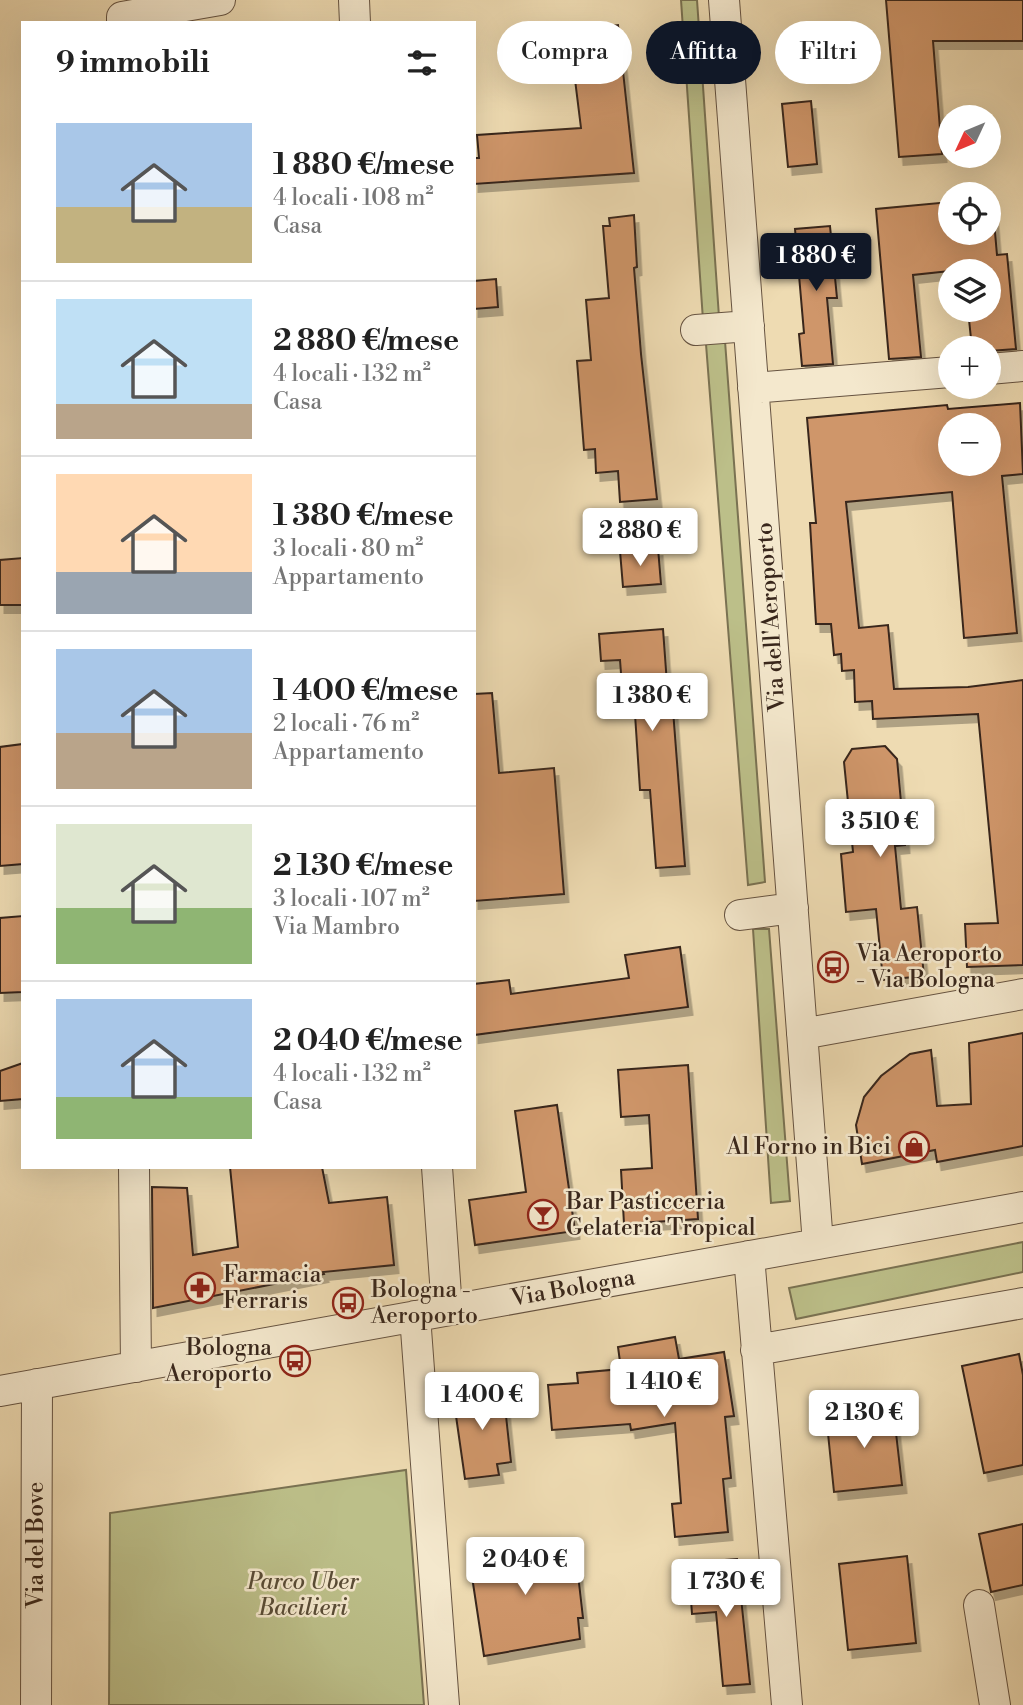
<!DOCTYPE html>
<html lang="it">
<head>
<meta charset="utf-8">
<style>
	:root { --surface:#fff; --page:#f6f6f6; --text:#222; --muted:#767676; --line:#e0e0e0; --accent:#111827 }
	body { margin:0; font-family:"Libre Bodoni",serif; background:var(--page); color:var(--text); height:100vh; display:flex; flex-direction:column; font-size:26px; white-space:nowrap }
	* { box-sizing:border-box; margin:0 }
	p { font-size:23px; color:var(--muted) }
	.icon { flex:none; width:38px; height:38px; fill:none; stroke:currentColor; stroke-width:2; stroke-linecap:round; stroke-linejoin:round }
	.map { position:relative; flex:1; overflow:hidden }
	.panel { position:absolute; left:21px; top:21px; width:455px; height:1148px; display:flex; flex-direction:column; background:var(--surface); border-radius:0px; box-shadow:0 7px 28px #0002 }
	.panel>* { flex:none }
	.banner { position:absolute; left:497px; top:21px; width:420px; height:63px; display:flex; gap:14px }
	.needle { width:46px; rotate:226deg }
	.buttons { position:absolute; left:938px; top:105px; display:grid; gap:14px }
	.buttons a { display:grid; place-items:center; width:63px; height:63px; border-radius:50%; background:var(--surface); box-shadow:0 7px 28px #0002; font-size:35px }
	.price { position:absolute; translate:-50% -60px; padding:0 16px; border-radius:7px; background:#fff; color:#222; font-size:23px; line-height:46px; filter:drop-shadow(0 2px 4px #0008) }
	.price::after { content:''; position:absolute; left:50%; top:42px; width:21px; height:16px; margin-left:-10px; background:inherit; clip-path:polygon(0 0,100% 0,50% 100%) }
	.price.on { background:var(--accent); color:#fff }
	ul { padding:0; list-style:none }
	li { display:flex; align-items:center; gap:21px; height:175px; padding:0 35px }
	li+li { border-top:2px solid var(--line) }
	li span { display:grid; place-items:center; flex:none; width:196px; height:140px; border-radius:0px; color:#555 }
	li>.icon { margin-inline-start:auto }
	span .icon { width:84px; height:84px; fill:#fffc; stroke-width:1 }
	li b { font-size:30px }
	h2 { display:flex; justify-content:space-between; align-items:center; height:84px; padding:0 35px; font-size:30px }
	.chip { padding:0 24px; border-radius:32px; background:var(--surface); box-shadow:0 7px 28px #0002; font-size:24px; line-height:63px }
	.chip.on { background:var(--accent); color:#fff }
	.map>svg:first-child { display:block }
	.green { fill:#bcbf89; stroke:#7a7252; stroke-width:2 }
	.building { fill:#cf966b; stroke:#38261b; stroke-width:2; fill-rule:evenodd; filter:url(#shadow) }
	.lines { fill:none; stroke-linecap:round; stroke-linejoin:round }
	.minor-casing { stroke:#665341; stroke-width:32 }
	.minor { stroke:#f4e8cd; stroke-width:30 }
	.labels { text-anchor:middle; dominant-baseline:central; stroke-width:5; stroke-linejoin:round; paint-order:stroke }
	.street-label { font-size:23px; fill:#38261b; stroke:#f4e8cd }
	.poi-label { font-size:23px; fill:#38261b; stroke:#f4e8cd; text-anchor:start }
	.park-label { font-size:23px; font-style:italic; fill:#594c36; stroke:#f4e8cd }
</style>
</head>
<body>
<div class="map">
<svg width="1023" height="1705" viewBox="0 0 1023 1705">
	<defs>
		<filter id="shadow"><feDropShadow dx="4.5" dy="8" stdDeviation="0" flood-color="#0004"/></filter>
	</defs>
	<rect width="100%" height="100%" fill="#eedbb2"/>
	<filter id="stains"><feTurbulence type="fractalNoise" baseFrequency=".00286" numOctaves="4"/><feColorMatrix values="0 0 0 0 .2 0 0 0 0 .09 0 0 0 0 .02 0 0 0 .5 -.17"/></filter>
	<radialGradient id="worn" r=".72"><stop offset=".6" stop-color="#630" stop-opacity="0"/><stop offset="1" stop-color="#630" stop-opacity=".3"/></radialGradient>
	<path class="green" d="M 681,0 L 697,0 L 719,317 L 703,320 Z
		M 725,341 L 765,882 L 748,885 L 706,344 Z
		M 753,929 L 769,929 L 790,1201 L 771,1203 Z
		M 1023,1242 L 1023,1272 L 796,1319 L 789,1288 Z
		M 406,1470 L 424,1705 L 109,1705 L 110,1513 Z"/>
	<path class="building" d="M 886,0 L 1023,0 L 1023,41 L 933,41 L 942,154 L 899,157 Z
		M 618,25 L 634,173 L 474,184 L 474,158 L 479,158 L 477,135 L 581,128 L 569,31 Z
		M 811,101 L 817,164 L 788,167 L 782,104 Z
		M 989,198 L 992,198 L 997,255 L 1007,254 L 1016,349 L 989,351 L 989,348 L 972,348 L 968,310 L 989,310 L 989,271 L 950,271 L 913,275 L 921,357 L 889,359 L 876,209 L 950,202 L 950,233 L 989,233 Z
		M 634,215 L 637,267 L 634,268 L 641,354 L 657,499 L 620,502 L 618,471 L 596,473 L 595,449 L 584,450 L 577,361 L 591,360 L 586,300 L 609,298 L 603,226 L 610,226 L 609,218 Z
		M 830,226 L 837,298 L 827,298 L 833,364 L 802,366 L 799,334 L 804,333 L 795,229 Z
		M 496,279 L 498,307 L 474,309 L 474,281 Z
		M 1020,403 L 1023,474 L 1002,476 L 1017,633 L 964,638 L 952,492 L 846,502 L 859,628 L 888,625 L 894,689 L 968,687 L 1023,680 L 1023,965 L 967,967 L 965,924 L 998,923 L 978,714 L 873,719 L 872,701 L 855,702 L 854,670 L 842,671 L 841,654 L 834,655 L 831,624 L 816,624 L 810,523 L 816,523 L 807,418 L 947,405 L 948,409 ZM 950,425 L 989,425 L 989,464 L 950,464 Z
		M 658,548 L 661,584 L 623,587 L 620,551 Z
		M 23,558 L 23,605 L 0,605 L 0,560 Z
		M 663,629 L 667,684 L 671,684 L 685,866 L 656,868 L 650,790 L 640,790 L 634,699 L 623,700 L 620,660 L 601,661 L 599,634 Z
		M 492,693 L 499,773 L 554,768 L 564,894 L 474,901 L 474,694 Z
		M 23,744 L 23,864 L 0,866 L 0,747 Z
		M 885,746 L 897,759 L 905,845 L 895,846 L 901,909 L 917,907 L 924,976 L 883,980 L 876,909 L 846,912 L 841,854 L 853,852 L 844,762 L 852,749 Z
		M 23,916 L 23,992 L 0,993 L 0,918 Z
		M 680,947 L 688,1007 L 474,1035 L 474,984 L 509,980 L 511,994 L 629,978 L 625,955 Z
		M 1023,1033 L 1023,1146 L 937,1162 L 935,1150 L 862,1164 L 856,1125 L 864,1097 L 881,1076 L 910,1054 L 931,1050 L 937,1106 L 971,1104 L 969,1043 Z
		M 23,1063 L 23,1099 L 0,1101 L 0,1071 Z
		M 688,1065 L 698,1219 L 624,1224 L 621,1170 L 652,1168 L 649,1115 L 621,1117 L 618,1070 Z
		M 557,1105 L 575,1231 L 475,1245 L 469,1200 L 526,1192 L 515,1111 Z
		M 230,1167 L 322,1167 L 329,1203 L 387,1197 L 394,1265 L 323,1272 L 324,1274 L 153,1308 L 152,1187 L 187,1188 L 193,1255 L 238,1247 Z
		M 675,1337 L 679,1359 L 724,1352 L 734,1416 L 725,1417 L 731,1478 L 723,1479 L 728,1532 L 675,1537 L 672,1504 L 681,1503 L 675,1423 L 631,1430 L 630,1424 L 552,1430 L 548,1385 L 578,1383 L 577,1373 L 621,1369 L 618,1347 Z
		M 1019,1354 L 1023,1375 L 1023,1465 L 984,1473 L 962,1366 Z
		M 503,1388 L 511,1462 L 497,1464 L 499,1475 L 465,1479 L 453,1395 Z
		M 893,1407 L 902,1485 L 834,1492 L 826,1414 Z
		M 1023,1524 L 1023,1585 L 991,1592 L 979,1534 Z
		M 523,1542 L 524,1553 L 575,1548 L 583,1618 L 578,1618 L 580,1639 L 484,1656 L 468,1550 Z
		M 907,1556 L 916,1643 L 848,1650 L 839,1564 Z
		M 737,1559 L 750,1684 L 723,1686 L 716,1612 L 692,1614 L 690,1586 L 713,1584 L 712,1561 Z"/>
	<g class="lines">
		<g class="minor-casing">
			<path id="minor" d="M 354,0 L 355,23
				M 724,0 L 818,1244
				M 122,23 L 122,17 L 220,0
				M 696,330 L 749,326
				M 989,369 L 1023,366
				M 753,388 L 950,372
				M 740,915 L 793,908
				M 802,1034 L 1023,994
				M 134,1167 L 136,1367
				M 437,1167 L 447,1310
				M 749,1256 L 787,1705
				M 415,1316 L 444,1705
				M 756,1350 L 1023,1303
				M 0,1391 L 1023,1207
				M 979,1605 L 995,1705
				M 36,1705 L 37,1384"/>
		</g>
		<use href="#minor" class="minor"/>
	</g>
	<defs>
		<g id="bus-ring" transform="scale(1.575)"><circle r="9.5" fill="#f4e8cd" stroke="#8f2418" stroke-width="1.5"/><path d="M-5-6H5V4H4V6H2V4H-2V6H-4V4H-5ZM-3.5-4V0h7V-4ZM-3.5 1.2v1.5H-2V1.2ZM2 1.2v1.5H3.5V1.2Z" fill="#8f2418"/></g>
		<g id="shop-ring" transform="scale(1.575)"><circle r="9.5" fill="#f4e8cd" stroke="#8f2418" stroke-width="1.5"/><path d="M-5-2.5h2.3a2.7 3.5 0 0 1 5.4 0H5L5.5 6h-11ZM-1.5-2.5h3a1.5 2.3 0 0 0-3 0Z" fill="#8f2418"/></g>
		<g id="bar-ring" transform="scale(1.575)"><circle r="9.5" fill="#f4e8cd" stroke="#8f2418" stroke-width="1.5"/><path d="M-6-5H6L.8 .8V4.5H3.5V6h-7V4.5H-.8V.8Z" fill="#8f2418"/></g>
		<g id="pharmacy-ring" transform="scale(1.575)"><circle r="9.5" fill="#f4e8cd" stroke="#8f2418" stroke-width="1.5"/><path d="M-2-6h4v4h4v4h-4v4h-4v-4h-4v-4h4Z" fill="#8f2418"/></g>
	</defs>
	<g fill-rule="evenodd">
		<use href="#bus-ring" x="833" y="967"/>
		<use href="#shop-ring" x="914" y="1147"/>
		<use href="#bar-ring" x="543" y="1215"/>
		<use href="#pharmacy-ring" x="200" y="1288"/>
		<use href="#bus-ring" x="348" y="1303"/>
		<use href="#bus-ring" x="295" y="1361"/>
	</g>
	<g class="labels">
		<g class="street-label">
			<text transform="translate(771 617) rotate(-94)">Via dell'Aeroporto</text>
			<text transform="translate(573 1288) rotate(-10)">Via Bologna</text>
			<text transform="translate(36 1545) rotate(-90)">Via del Bove</text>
		</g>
		<g class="poi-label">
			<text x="856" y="954">Via Aeroporto<tspan x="856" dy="26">- Via Bologna</tspan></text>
			<text x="891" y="1147" text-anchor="end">Al Forno in Bici</text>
			<text x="566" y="1202">Bar Pasticceria<tspan x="566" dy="26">Gelateria Tropical</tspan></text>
			<text x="223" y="1275">Farmacia<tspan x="223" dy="26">Ferraris</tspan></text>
			<text x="371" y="1290">Bologna -<tspan x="371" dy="26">Aeroporto</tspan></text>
			<text x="272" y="1348" text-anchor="end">Bologna<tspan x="272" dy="26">Aeroporto</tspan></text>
		</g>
		<g class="park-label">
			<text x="303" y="1582">Parco Uber<tspan x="303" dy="26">Bacilieri</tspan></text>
		</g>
	</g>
	<rect width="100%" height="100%" filter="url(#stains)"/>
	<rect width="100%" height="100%" fill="url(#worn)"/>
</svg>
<div class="buttons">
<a><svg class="needle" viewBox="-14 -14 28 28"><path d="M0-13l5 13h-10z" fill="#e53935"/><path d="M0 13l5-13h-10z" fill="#767676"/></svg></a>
<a><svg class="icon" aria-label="locate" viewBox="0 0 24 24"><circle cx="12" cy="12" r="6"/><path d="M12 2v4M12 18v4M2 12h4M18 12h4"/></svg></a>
<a><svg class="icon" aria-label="layers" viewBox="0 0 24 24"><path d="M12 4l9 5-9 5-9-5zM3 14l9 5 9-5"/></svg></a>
<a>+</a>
<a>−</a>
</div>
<b class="price on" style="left:816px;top:293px">1 880 €</b>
<b class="price" style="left:640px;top:568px">2 880 €</b>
<b class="price" style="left:652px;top:733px">1 380 €</b>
<b class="price" style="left:880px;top:859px">3 510 €</b>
<b class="price" style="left:664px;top:1419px">1 410 €</b>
<b class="price" style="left:482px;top:1432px">1 400 €</b>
<b class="price" style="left:864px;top:1450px">2 130 €</b>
<b class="price" style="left:525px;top:1597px">2 040 €</b>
<b class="price" style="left:726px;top:1619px">1 730 €</b>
<div class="banner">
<a class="chip">Compra</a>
<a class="chip on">Affitta</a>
<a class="chip">Filtri</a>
</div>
<section class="panel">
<h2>9 immobili<svg class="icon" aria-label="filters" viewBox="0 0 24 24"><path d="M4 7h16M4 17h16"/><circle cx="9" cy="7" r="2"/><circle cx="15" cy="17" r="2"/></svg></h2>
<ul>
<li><span style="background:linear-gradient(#a9c7e8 60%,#c2b280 0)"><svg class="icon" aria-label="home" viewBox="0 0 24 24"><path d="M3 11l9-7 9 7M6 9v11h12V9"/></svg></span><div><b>1 880 €/mese</b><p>4 locali · 108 m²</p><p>Casa</p></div></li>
<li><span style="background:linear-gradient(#bfe0f5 75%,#b9a48a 0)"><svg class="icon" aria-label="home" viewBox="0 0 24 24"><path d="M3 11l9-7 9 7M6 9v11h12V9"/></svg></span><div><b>2 880 €/mese</b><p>4 locali · 132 m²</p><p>Casa</p></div></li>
<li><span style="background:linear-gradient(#ffd9b3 70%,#9aa5b1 0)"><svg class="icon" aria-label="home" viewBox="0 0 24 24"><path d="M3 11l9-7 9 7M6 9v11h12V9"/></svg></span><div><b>1 380 €/mese</b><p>3 locali · 80 m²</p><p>Appartamento</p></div></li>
<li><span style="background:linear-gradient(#a9c7e8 60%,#b9a48a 0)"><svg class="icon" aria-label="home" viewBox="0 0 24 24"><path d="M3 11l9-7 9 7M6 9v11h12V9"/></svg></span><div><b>1 400 €/mese</b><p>2 locali · 76 m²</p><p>Appartamento</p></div></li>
<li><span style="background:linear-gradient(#dfe7d0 60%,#8fb573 0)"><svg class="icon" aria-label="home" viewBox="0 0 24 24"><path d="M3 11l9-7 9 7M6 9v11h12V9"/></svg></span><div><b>2 130 €/mese</b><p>3 locali · 107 m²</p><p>Via Mambro</p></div></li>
<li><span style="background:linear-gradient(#a9c7e8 70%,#8fb573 0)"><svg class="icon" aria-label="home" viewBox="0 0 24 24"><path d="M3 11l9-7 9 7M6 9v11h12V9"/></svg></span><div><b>2 040 €/mese</b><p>4 locali · 132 m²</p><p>Casa</p></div></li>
</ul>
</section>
</div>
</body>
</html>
